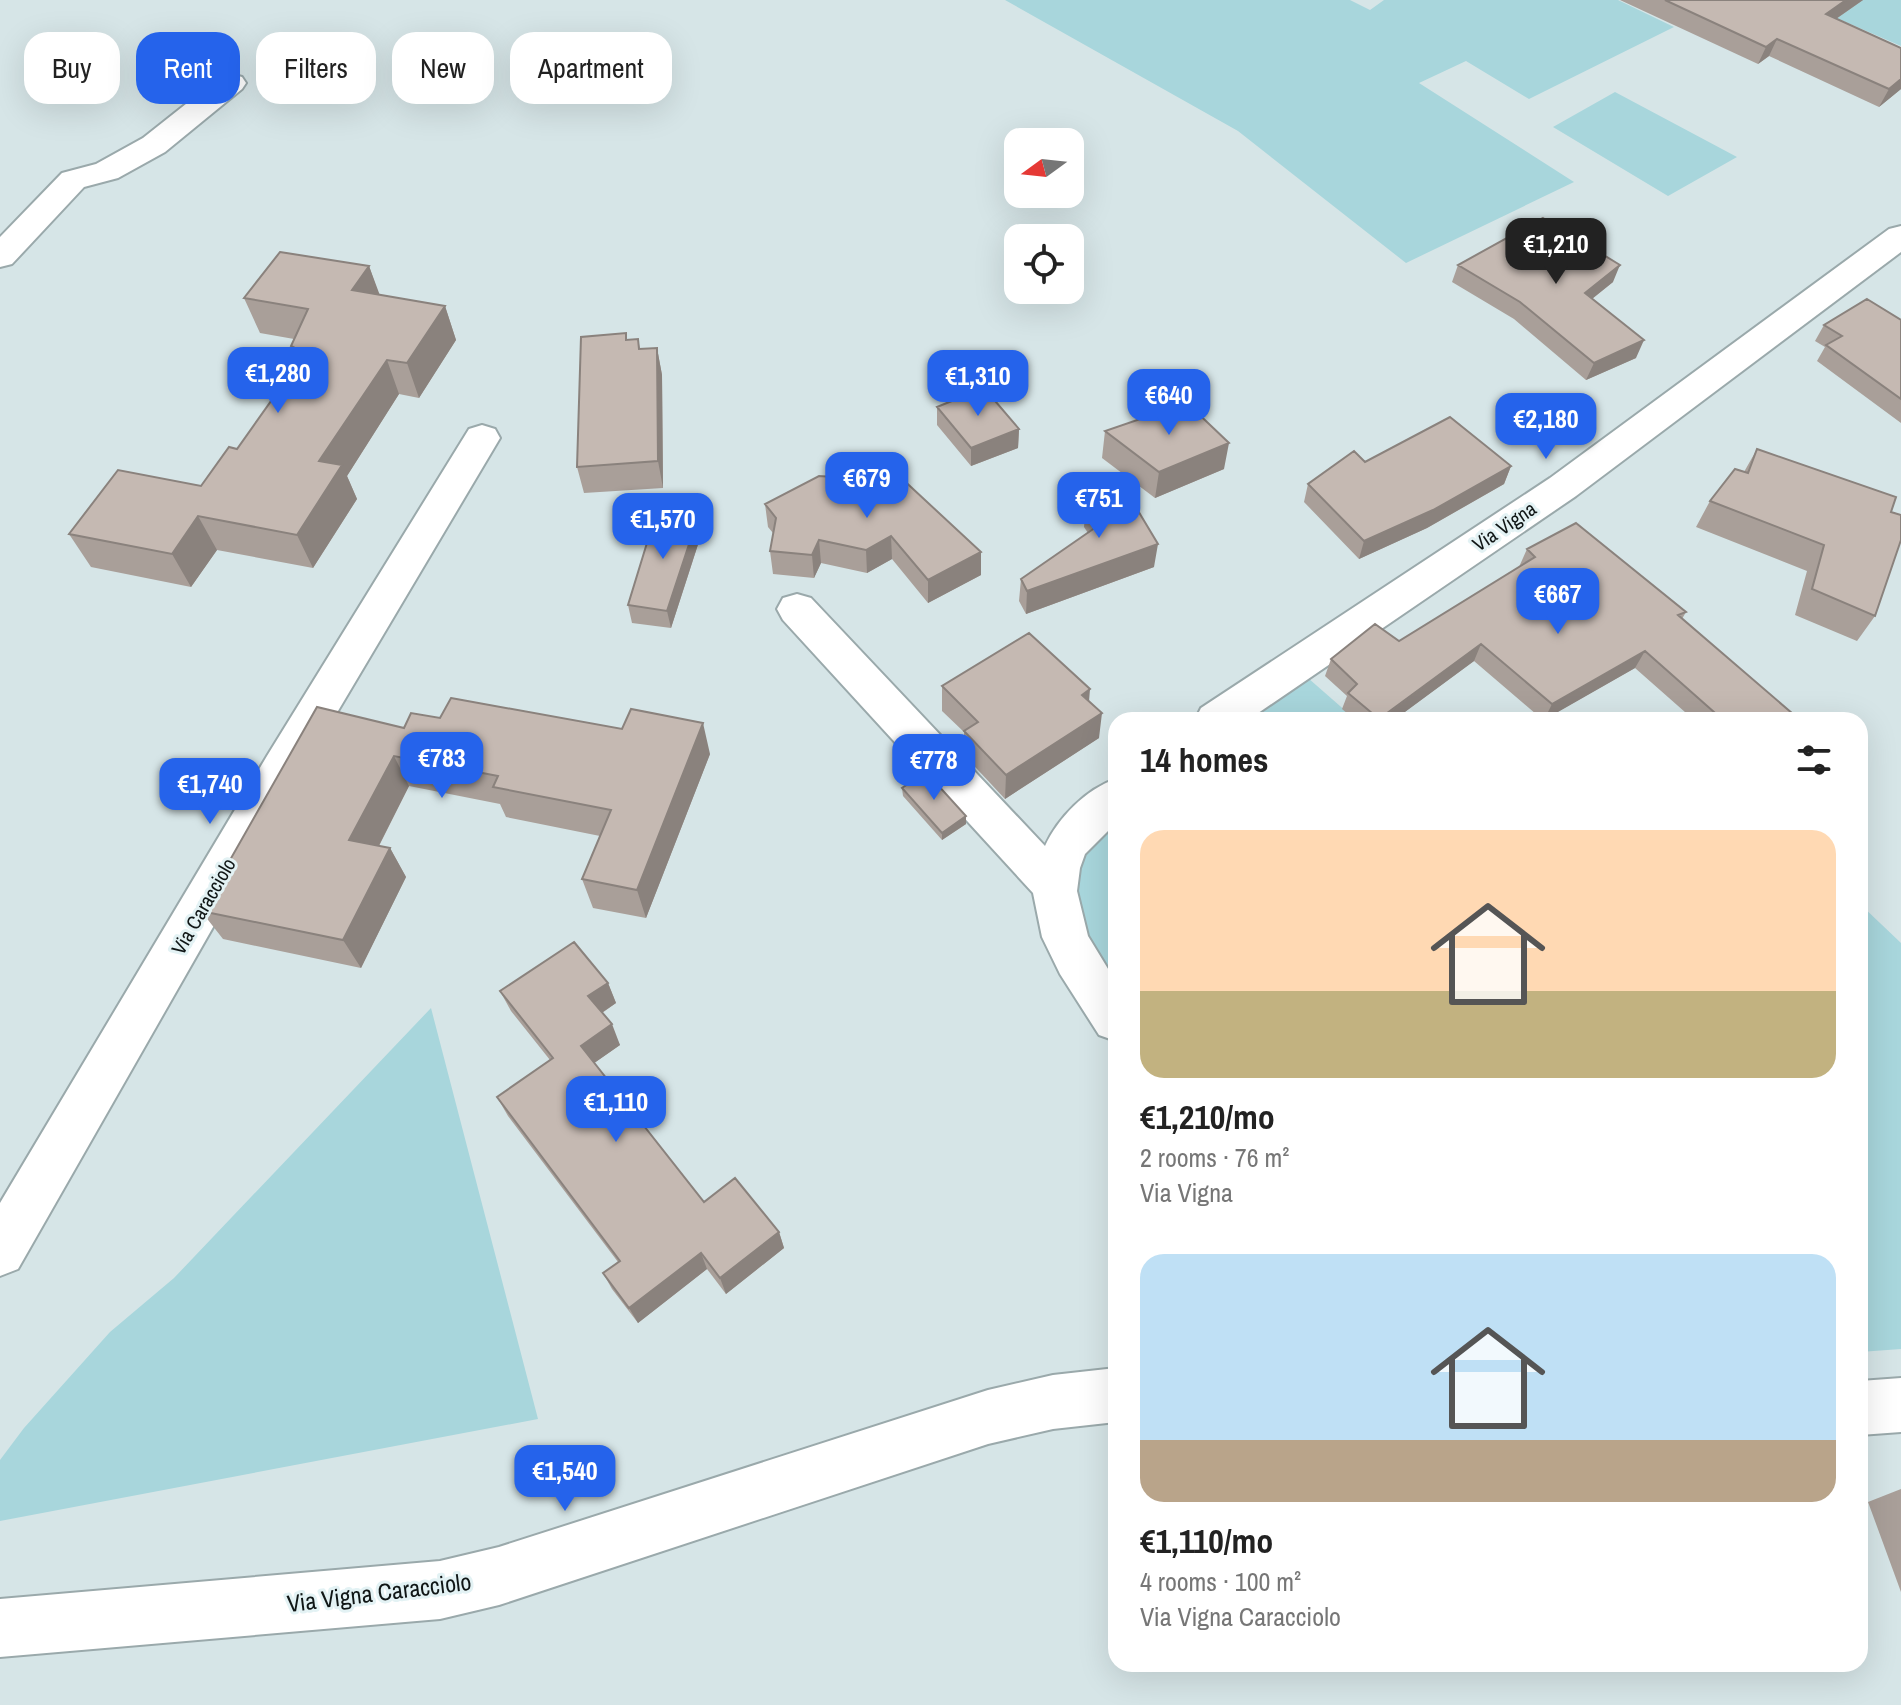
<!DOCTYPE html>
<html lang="en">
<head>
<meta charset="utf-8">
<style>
	:root { --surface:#fff; --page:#f2f2f2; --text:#222; --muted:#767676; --accent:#2563eb }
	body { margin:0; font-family:"Archivo Narrow",sans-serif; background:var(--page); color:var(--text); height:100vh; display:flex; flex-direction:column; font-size:30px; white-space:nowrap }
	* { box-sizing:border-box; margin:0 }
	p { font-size:26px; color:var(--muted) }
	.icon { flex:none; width:44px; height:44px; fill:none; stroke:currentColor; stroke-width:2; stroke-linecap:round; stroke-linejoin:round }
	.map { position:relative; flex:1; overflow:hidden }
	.drawer { position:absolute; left:1108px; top:712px; width:760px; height:960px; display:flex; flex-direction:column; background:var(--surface); border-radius:24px; box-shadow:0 8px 32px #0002 }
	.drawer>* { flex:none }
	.banner { position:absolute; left:24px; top:32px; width:760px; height:72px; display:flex; gap:16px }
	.needle { width:52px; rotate:255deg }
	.controls { position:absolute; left:1004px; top:128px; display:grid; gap:16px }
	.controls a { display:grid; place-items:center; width:80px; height:80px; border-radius:16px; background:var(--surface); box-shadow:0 8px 32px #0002; font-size:40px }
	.price { position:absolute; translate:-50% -68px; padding:0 18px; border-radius:16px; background:var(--accent); color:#fff; font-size:26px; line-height:52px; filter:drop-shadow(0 2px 4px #0008) }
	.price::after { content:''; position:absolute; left:50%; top:48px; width:24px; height:18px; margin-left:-12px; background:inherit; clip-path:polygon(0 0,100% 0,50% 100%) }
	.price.current { background:#222; color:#fff }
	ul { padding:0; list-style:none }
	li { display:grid; align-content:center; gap:16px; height:424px; padding:0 32px }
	li span { display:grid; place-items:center; height:248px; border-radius:24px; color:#555 }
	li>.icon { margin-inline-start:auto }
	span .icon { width:144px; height:144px; fill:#fffc; stroke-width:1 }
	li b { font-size:34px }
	h2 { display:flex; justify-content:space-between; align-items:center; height:96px; padding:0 32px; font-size:34px }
	.pill { padding:0 28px; border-radius:24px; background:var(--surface); box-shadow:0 8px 32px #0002; font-size:28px; line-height:72px }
	.pill.current { background:var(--accent); color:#fff }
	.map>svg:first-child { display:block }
	.green { fill:#a8d6dc }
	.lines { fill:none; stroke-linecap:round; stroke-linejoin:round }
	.minor-casing { stroke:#9aa9ab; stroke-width:4 }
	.minor { fill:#fff; fill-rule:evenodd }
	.wall { fill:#a99f99 }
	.shaded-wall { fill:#8a827d }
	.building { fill:#c5b9b2; stroke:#8a827d; stroke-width:2 }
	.labels { text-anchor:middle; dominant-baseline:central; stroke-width:6; stroke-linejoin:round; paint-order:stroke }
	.street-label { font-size:20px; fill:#101616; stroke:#e3f2f4 }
	.near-street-label { font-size:24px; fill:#101616; stroke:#e3f2f4 }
</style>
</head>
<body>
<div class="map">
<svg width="1901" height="1705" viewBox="0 0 1901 1705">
	<rect width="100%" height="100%" fill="#d6e5e7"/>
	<path class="green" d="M 1005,0 L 1350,0 L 1370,10 L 1384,0 L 1618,0 L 1674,27 L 1529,99 L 1466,61 L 1419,83 L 1574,182 L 1406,263 L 1238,131 Z
		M 1795,0 L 1901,0 L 1901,46 Z
		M 1615,92 L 1737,157 L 1668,196 L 1553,127 Z
		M 1308,678 L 1356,720 L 1247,720 Z
		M 1116,820 L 1116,997 L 1104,982 L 1072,893 L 1085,845 Z
		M 1860,904 L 1901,943 L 1901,1349 L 1860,1352 Z
		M 431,1008 L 538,1419 L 0,1521 L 0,1460 L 24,1428 L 110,1332 L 174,1278 Z"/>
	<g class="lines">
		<g class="minor-casing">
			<path id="minor" d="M 231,74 L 242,77 L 246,83 L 242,89 L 165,152 L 118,178 L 84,187 L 12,264 L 0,267 L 0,237 L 62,173 L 96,164 L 143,138 L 220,77 Z
				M 1901,226 L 1901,252 L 1576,496 L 1248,720 L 1195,720 L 1201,708 L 1550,478 L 1889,229 Z
				M 482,425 L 495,429 L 500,438 L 297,780 L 18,1269 L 0,1276 L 0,1203 L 267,756 L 469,429 Z
				M 797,594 L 811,598 L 1045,846 C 1058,818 1086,789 1116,779 L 1116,823 L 1085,854 L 1080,868 L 1077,891 L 1088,936 L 1116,982 L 1116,1041 L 1099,1035 L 1060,974 L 1042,937 L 1033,893 L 783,620 L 777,609 L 783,598 Z
				M 1116,1368 L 1116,1422 L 1053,1429 L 988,1444 L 499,1605 L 440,1619 L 0,1657 L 0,1599 L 440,1561 L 499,1547 L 988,1390 L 1053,1375 Z
				M 1901,1378 L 1901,1432 L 1860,1435 L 1860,1381 Z"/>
		</g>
		<use href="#minor" class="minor"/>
	</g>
	<path class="wall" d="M 1620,0 L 1863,0 L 1836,19 L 1901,89 L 1879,107 L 1769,56 L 1758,64 Z
		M 1458,265 L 1613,282 L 1592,299 L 1636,358 L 1586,380 L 1514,319 L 1452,282 Z
		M 369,266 L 379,295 L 445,306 L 456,340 L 419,398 L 399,394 L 347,476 L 357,499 L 313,568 L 217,550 L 191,587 L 91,567 L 69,534 L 201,486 L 237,449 L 298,363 L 291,346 L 294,339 L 260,333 L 244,298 Z
		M 1901,320 L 1901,423 L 1817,361 L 1825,347 L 1815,341 L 1824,325 Z
		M 638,339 L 640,349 L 657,348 L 662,375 L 663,488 L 584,493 L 577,467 L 627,340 Z
		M 937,407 L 1019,429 L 1018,448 L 971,466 L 937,425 Z
		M 1105,431 L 1224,469 L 1155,498 L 1102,458 Z
		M 1757,449 L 1891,512 L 1875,616 L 1857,641 L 1795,615 L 1807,571 L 1696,527 L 1710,501 L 1744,472 Z
		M 1365,462 L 1511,466 L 1504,484 L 1427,528 L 1359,559 L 1304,502 L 1308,484 Z
		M 1086,503 L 1154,567 L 1026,614 L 1019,601 L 1021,579 L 1088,533 L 1084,527 Z
		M 765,504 L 981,552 L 981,575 L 928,603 L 892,559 L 867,573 L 821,563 L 814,578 L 773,574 L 770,551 L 773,533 L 768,527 Z
		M 700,511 L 703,529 L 671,628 L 632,623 L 628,605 Z
		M 1527,549 L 1686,612 L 1682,619 L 1800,720 L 1694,720 L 1635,668 L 1543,720 L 1474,661 L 1394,720 L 1355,720 L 1342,709 L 1347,696 L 1325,676 L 1331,659 L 1399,641 L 1519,567 Z
		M 942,686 L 1089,702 L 1099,738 L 1005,799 L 964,755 L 964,732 L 942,711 Z
		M 440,718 L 710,754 L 646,918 L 593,908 L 582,879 L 600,836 L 506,817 L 500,804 L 409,786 L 379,846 L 390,848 L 406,877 L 361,968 L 223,939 L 201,911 L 404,728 Z
		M 902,788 L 966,824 L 942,840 L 903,796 Z
		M 608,983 L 616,1003 L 602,1013 L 620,1045 L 594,1063 L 704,1202 L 779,1232 L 784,1248 L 726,1294 L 707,1269 L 638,1323 L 612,1289 L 603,1273 L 618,1262 L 508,1116 L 497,1097 L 550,1060 L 511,1011 L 500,991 Z
		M 1901,1489 L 1901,1592 L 1868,1502 Z"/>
	<path class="shaded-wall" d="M 1846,0 L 1863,0 L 1817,32 L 1826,14 Z
		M 1777,39 L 1769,56 L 1758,64 L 1766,47 Z
		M 1901,79 L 1901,89 L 1879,107 L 1889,89 Z
		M 1620,265 L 1613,282 L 1578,310 L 1585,293 Z
		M 369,266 L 382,301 L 352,290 Z
		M 445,306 L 456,340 L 419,398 L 407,363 Z
		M 1644,340 L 1636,358 L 1586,380 L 1594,363 Z
		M 657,348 L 662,375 L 663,488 L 658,461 Z
		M 387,360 L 399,394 L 347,476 L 357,499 L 313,568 L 297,535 L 319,461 Z
		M 1019,429 L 1018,448 L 971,466 L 971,448 Z
		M 1229,443 L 1224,469 L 1155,498 L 1159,472 Z
		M 1511,466 L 1504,484 L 1427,528 L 1359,559 L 1364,541 Z
		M 700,511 L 703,529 L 671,628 L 667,611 Z
		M 198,516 L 217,550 L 191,587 L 172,554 Z
		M 891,536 L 892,559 L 867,573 L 866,550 Z
		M 819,540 L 821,563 L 814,578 L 812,555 Z
		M 1158,544 L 1154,567 L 1026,614 L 1027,591 Z
		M 981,552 L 981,575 L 928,603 L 928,580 Z
		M 1481,644 L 1474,661 L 1394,720 L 1379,720 Z
		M 1645,651 L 1635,668 L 1544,720 L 1552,704 Z
		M 1090,689 L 1088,714 L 1082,695 Z
		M 1102,713 L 1099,738 L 1005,799 L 1006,775 Z
		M 703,723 L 710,754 L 646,918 L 637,890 Z
		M 394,756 L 409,786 L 367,869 L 349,840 Z
		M 966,816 L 966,824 L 942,840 L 942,833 Z
		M 390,848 L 406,877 L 361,968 L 343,940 Z
		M 608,983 L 616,1003 L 597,1016 L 588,996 Z
		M 612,1024 L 620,1045 L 590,1066 L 581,1046 Z
		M 779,1232 L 784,1248 L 726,1294 L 720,1278 Z
		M 701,1253 L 707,1269 L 638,1323 L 629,1308 Z"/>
	<path class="building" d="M 1665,0 L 1846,0 L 1826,14 L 1901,48 L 1901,79 L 1889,89 L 1777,39 L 1766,47 Z
		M 1543,218 L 1620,265 L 1585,293 L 1644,340 L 1594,363 L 1520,302 L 1458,265 Z
		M 280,252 L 369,266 L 352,290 L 445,306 L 407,363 L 387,360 L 319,461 L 342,465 L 297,535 L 198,516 L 172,554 L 69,534 L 118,470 L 201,486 L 229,447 L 237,449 L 305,353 L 291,346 L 308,309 L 244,298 Z
		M 1867,299 L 1901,320 L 1901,399 L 1826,345 L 1842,336 L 1824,325 Z
		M 626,333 L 626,340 L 638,339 L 639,349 L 657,348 L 658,461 L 577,467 L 581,337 Z
		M 984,388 L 1019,429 L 971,448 L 937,407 Z
		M 1187,403 L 1229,443 L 1159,472 L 1105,431 Z
		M 1450,417 L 1511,466 L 1433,510 L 1364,541 L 1308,484 L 1354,451 L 1365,462 Z
		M 1757,449 L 1896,497 L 1891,512 L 1901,515 L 1901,540 L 1875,616 L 1812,589 L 1824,545 L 1710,501 L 1735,469 L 1748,473 Z
		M 866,470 L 898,475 L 981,552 L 928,580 L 891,536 L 866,550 L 819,540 L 812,555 L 770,551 L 776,518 L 765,504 L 819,476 L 849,478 L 856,471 Z
		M 1122,484 L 1158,544 L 1027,591 L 1021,579 L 1099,525 L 1086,503 Z
		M 700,511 L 667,611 L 628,605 L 654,520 Z
		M 1576,523 L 1686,612 L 1678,615 L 1800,720 L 1723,720 L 1645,651 L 1552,704 L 1481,644 L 1379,719 L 1348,693 L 1357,684 L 1331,659 L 1375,624 L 1399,641 L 1535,557 L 1527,549 Z
		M 1029,633 L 1090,689 L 1082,695 L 1102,713 L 1006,775 L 964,731 L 978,722 L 942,686 Z
		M 451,698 L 622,729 L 631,709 L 703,723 L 637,890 L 582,879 L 611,810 L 493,787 L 498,776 L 394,756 L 349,840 L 390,848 L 343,940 L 201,911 L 317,707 L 404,728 L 411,713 L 440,718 Z
		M 926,772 L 966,816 L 942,833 L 902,788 Z
		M 574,942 L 608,983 L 588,996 L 612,1024 L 581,1046 L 704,1202 L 735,1178 L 779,1232 L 720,1278 L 701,1253 L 629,1308 L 603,1273 L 620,1261 L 497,1097 L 553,1058 L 500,991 Z"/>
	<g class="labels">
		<g class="street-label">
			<text transform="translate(1504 526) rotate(-34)">Via Vigna</text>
			<text transform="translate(203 906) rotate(-60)">Via Caracciolo</text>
		</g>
		<g class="near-street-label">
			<text transform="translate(379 1592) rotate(-7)">Via Vigna Caracciolo</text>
		</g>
	</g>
</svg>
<div class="controls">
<a><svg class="needle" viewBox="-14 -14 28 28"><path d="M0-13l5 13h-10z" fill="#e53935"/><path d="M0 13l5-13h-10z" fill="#767676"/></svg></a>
<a><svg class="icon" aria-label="locate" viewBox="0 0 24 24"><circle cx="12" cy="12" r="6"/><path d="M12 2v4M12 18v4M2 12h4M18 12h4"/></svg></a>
</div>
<b class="price current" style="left:1556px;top:286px">€1,210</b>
<b class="price" style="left:278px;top:415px">€1,280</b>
<b class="price" style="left:978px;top:418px">€1,310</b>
<b class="price" style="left:1169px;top:437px">€640</b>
<b class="price" style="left:1546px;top:461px">€2,180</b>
<b class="price" style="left:867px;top:520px">€679</b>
<b class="price" style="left:1099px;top:540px">€751</b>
<b class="price" style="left:663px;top:561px">€1,570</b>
<b class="price" style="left:1558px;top:636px">€667</b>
<b class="price" style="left:442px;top:800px">€783</b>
<b class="price" style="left:934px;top:802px">€778</b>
<b class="price" style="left:210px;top:826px">€1,740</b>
<b class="price" style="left:616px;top:1144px">€1,110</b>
<b class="price" style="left:565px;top:1513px">€1,540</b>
<div class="banner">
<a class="pill">Buy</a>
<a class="pill current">Rent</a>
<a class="pill">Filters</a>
<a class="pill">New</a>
<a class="pill">Apartment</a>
</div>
<section class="drawer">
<h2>14 homes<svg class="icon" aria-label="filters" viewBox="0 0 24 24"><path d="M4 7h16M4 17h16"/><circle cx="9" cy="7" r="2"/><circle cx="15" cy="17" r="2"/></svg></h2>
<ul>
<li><span style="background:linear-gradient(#ffd9b3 65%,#c2b280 0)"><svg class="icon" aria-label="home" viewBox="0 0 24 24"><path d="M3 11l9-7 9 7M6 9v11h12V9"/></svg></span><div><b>€1,210/mo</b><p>2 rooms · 76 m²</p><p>Via Vigna</p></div></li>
<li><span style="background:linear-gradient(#bfe0f5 75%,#b9a48a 0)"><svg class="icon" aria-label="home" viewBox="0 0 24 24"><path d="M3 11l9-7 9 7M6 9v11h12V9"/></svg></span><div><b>€1,110/mo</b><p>4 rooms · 100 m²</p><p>Via Vigna Caracciolo</p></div></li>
</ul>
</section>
</div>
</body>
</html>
